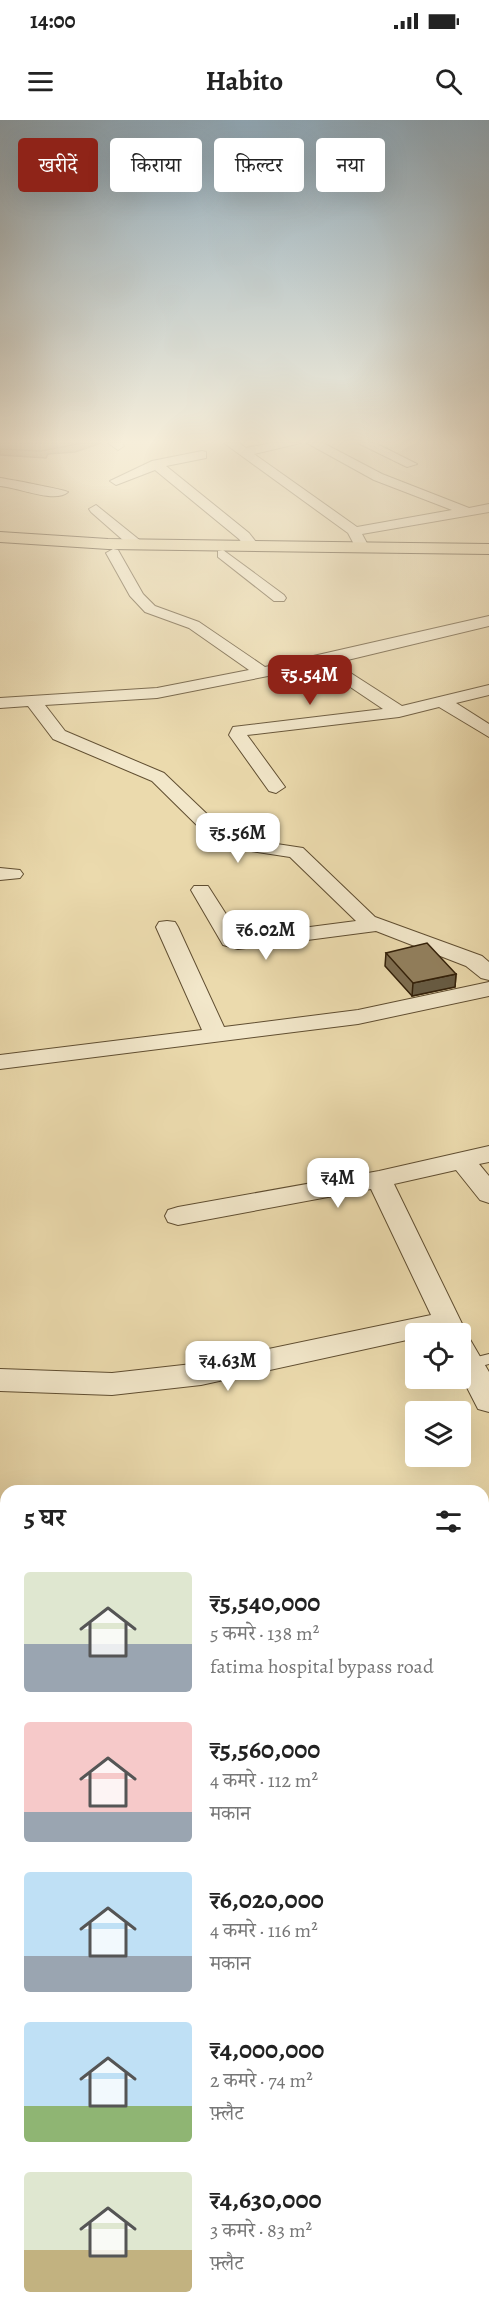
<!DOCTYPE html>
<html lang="hi">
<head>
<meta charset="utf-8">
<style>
	:root { --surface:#fff; --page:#f2f2f2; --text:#222; --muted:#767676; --accent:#8f2418 }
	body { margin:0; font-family:Alegreya,"Noto Serif Devanagari",serif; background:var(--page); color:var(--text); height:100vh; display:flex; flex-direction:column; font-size:22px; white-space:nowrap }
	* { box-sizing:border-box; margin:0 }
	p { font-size:20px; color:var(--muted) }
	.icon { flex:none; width:33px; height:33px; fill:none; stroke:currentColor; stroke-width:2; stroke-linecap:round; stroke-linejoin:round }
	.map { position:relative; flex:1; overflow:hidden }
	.drawer { position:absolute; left:0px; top:1365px; width:489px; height:836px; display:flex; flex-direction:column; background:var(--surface); border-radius:18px 18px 0 0; box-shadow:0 6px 24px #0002 }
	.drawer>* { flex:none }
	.banner { position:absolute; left:18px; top:18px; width:453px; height:54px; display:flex; gap:12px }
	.controls { position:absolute; left:405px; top:1203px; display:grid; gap:12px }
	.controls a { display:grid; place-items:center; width:66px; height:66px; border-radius:6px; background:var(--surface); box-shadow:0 6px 24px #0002; font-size:30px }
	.price { position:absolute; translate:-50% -51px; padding:0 14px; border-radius:12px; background:#fff; color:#222; font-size:20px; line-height:39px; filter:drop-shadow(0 2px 3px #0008) }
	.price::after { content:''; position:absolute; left:50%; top:36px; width:18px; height:14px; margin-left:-9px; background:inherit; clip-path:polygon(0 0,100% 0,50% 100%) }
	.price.active { background:var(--accent); color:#fff }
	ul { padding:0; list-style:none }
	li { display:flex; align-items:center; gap:18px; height:150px; padding:0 24px }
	li span { display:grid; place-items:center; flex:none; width:168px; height:120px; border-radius:6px; color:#555 }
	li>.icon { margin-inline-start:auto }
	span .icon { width:72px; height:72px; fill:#fffc; stroke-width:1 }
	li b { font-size:26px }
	h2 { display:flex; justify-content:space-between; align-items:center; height:72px; padding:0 24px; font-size:26px }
	.chip { padding:0 21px; border-radius:6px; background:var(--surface); box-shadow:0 6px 24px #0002; font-size:21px; line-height:54px }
	.chip.active { background:var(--accent); color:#fff }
	.status { display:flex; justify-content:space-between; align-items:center; height:42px; padding:0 30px; background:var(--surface); direction:ltr }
	.status svg { height:16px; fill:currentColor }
	header { display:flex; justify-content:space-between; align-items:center; height:78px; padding:0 24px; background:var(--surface); font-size:27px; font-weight:600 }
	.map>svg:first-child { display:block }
	.water { fill:#ac9a75; stroke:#7b6949; stroke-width:1.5 }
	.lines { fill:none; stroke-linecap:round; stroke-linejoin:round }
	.shore { stroke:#6f5c3e; stroke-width:1.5 }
	.service-casing { stroke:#604e31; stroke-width:2 }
	.minor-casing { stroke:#604e31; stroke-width:2 }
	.trunk-casing { stroke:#321f08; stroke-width:2 }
	.service { fill:#f2e7ca; fill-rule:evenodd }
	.minor { fill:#f2e7ca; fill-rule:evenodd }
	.trunk { fill:#ebdaad; fill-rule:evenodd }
	.wall { fill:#7e6e51; stroke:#321f08; stroke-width:1.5 }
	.shaded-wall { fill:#665a42; stroke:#321f08; stroke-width:1.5 }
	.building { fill:#92805e; stroke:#321f08; stroke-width:1.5 }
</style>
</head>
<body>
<div class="status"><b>14:00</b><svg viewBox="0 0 49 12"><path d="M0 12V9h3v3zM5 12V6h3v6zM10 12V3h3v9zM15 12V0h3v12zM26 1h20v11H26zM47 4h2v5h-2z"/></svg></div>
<header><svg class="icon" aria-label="menu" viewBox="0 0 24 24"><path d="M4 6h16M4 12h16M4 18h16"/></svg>Habito<svg class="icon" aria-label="search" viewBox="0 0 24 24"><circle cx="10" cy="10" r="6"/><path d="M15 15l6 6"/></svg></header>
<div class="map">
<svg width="489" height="2200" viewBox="0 0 489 2200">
	<rect width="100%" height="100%" fill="#ebdaad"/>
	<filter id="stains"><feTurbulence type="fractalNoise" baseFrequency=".00333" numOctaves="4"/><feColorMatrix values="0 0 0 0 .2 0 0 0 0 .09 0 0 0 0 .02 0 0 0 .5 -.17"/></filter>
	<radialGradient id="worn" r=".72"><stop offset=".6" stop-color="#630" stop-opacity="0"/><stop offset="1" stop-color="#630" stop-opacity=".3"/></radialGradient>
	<path class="water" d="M 0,323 L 101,323 L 75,332 L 48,334 L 46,338 L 0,335 Z"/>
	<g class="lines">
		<path class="shore" d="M 0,329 L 41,331 L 82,323"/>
		<g class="service-casing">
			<path id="service" d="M 489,1234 L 489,1244 L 470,1249 L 465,1248 L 463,1244 L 465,1240 Z"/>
		</g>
		<g class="minor-casing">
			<path id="minor" d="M 108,323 L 122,323 L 124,326 L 118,330 Z
				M 224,323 L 239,323 L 246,328 L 272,323 L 301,323 L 254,334 L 357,407 L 452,390 L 374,360 L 307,323 L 323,323 L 382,354 L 469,388 L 489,384 L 489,392 L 362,414 L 369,427 L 362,431 L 357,430 L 348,413 Z
				M 358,323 L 375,323 L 417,344 L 407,347 Z
				M 202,331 L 206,332 L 206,338 L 166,346 L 249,413 L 260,427 L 258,430 L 248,430 L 239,419 L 155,350 L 116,365 L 110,361 L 152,341 Z
				M 0,358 C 8,359 66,370 68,372 C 55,384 17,367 0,366 Z
				M 96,385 L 142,422 L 142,428 L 132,428 L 91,392 L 89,389 Z
				M 113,429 L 118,430 L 143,474 L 155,486 L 199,502 L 265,547 L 489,496 L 489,506 L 335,543 L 402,586 L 489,565 L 489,575 L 456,583 L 489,604 L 489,617 L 439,587 L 399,597 L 247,615 L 285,667 L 276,673 L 269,671 L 229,615 L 233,607 L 383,589 L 319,546 L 157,578 L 45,585 L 65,611 L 164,653 L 231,717 L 303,728 L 375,797 L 482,836 L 489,842 L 489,860 L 481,858 L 466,846 L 376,811 L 238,829 L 223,825 L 191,770 L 194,766 L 208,766 L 240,816 L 356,801 L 290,737 L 218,726 L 152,661 L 53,619 L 28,586 L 0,588 L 0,578 L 157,568 L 249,550 L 189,508 L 145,492 L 130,476 L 106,433 Z
				M 223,430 L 284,475 L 286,478 L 284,481 L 274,481 L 218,437 L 218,431 Z
				M 0,748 L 20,750 L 23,754 L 20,758 L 0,760 Z
				M 167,801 L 175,802 L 178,807 L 224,907 L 358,890 L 489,862 L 489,876 L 358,904 L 0,949 L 0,935 L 202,910 L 156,807 L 159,802 Z
				M 489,1026 L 489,1042 L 479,1044 L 489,1056 L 489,1083 L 480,1080 L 456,1050 L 394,1064 L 468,1216 L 489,1252 L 489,1292 L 478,1289 L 460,1254 L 460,1214 L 416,1214 L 416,1218 L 201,1265 L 112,1275 L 0,1271 L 0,1249 L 112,1253 L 201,1243 L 431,1195 L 371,1069 L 178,1105 L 168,1102 L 165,1096 L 168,1090 L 178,1087 L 379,1051 Z
				M 0,1428 L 6,1428 L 6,1456 L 0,1456 Z
				M 483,1581 L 489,1583 L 489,1657 L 483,1658 Z
				M 0,1652 L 6,1652 L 6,1688 L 0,1688 Z
				M 483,1920 L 489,1923 L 489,1974 L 483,1971 Z
				M 6,1931 L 6,1975 L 0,1976 L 0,1932 Z
				M 82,2194 L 130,2194 L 131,2200 L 83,2200 Z
				M 337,2194 L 385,2194 L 387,2200 L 339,2200 Z"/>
		</g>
		<g class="trunk-casing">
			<path id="trunk" d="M 0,412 L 108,419 L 489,424 L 489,434 L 108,429 L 0,422 Z"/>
		</g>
		<use href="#service" class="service"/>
		<use href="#minor" class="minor"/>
		<use href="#trunk" class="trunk"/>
	</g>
	<path class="wall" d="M 386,833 L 456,854 L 455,867 L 412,876 L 385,846 Z"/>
	<path class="shaded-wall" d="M 456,854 L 455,867 L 412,876 L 413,863 Z"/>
	<path class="building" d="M 427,823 L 456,854 L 413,863 L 386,833 Z"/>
	<linearGradient id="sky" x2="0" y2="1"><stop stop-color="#90aaba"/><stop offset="0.51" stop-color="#f6eeda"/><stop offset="1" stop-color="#f6eeda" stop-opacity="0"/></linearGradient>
	<rect width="489" height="631" fill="url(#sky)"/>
	<rect width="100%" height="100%" filter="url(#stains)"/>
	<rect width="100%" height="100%" fill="url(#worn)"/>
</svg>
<div class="controls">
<a><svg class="icon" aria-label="locate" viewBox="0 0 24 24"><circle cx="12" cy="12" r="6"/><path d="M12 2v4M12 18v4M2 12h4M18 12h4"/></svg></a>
<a><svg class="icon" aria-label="layers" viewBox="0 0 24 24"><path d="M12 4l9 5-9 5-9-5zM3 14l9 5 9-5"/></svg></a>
</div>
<b class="price active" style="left:310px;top:586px">₹5.54M</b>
<b class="price" style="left:238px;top:744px">₹5.56M</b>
<b class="price" style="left:266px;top:841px">₹6.02M</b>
<b class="price" style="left:338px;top:1089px">₹4M</b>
<b class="price" style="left:228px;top:1272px">₹4.63M</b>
<div class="banner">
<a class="chip active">खरीदें</a>
<a class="chip">किराया</a>
<a class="chip">फ़िल्टर</a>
<a class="chip">नया</a>
</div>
<section class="drawer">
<h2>5 घर<svg class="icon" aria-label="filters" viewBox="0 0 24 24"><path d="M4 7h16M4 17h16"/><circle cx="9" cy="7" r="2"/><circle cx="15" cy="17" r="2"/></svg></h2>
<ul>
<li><span style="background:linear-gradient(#dfe7d0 60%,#9aa5b1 0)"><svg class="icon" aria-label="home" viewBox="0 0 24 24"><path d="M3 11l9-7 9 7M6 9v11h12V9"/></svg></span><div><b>₹5,540,000</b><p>5 कमरे · 138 m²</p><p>fatima hospital bypass road</p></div></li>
<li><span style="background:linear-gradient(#f6c9c9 75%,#9aa5b1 0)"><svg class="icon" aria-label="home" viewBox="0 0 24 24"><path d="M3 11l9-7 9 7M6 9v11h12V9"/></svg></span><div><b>₹5,560,000</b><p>4 कमरे · 112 m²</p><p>मकान</p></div></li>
<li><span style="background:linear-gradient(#bfe0f5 70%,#9aa5b1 0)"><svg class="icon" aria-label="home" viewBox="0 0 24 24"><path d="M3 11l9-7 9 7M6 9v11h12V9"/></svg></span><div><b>₹6,020,000</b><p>4 कमरे · 116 m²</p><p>मकान</p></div></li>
<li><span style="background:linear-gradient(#bfe0f5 70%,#8fb573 0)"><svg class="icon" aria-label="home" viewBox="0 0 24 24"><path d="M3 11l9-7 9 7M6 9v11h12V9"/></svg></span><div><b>₹4,000,000</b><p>2 कमरे · 74 m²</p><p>फ़्लैट</p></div></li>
<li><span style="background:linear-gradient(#dfe7d0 65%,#c2b280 0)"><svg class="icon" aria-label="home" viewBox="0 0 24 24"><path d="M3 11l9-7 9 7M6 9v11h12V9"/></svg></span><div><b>₹4,630,000</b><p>3 कमरे · 83 m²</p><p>फ़्लैट</p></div></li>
</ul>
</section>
</div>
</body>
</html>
